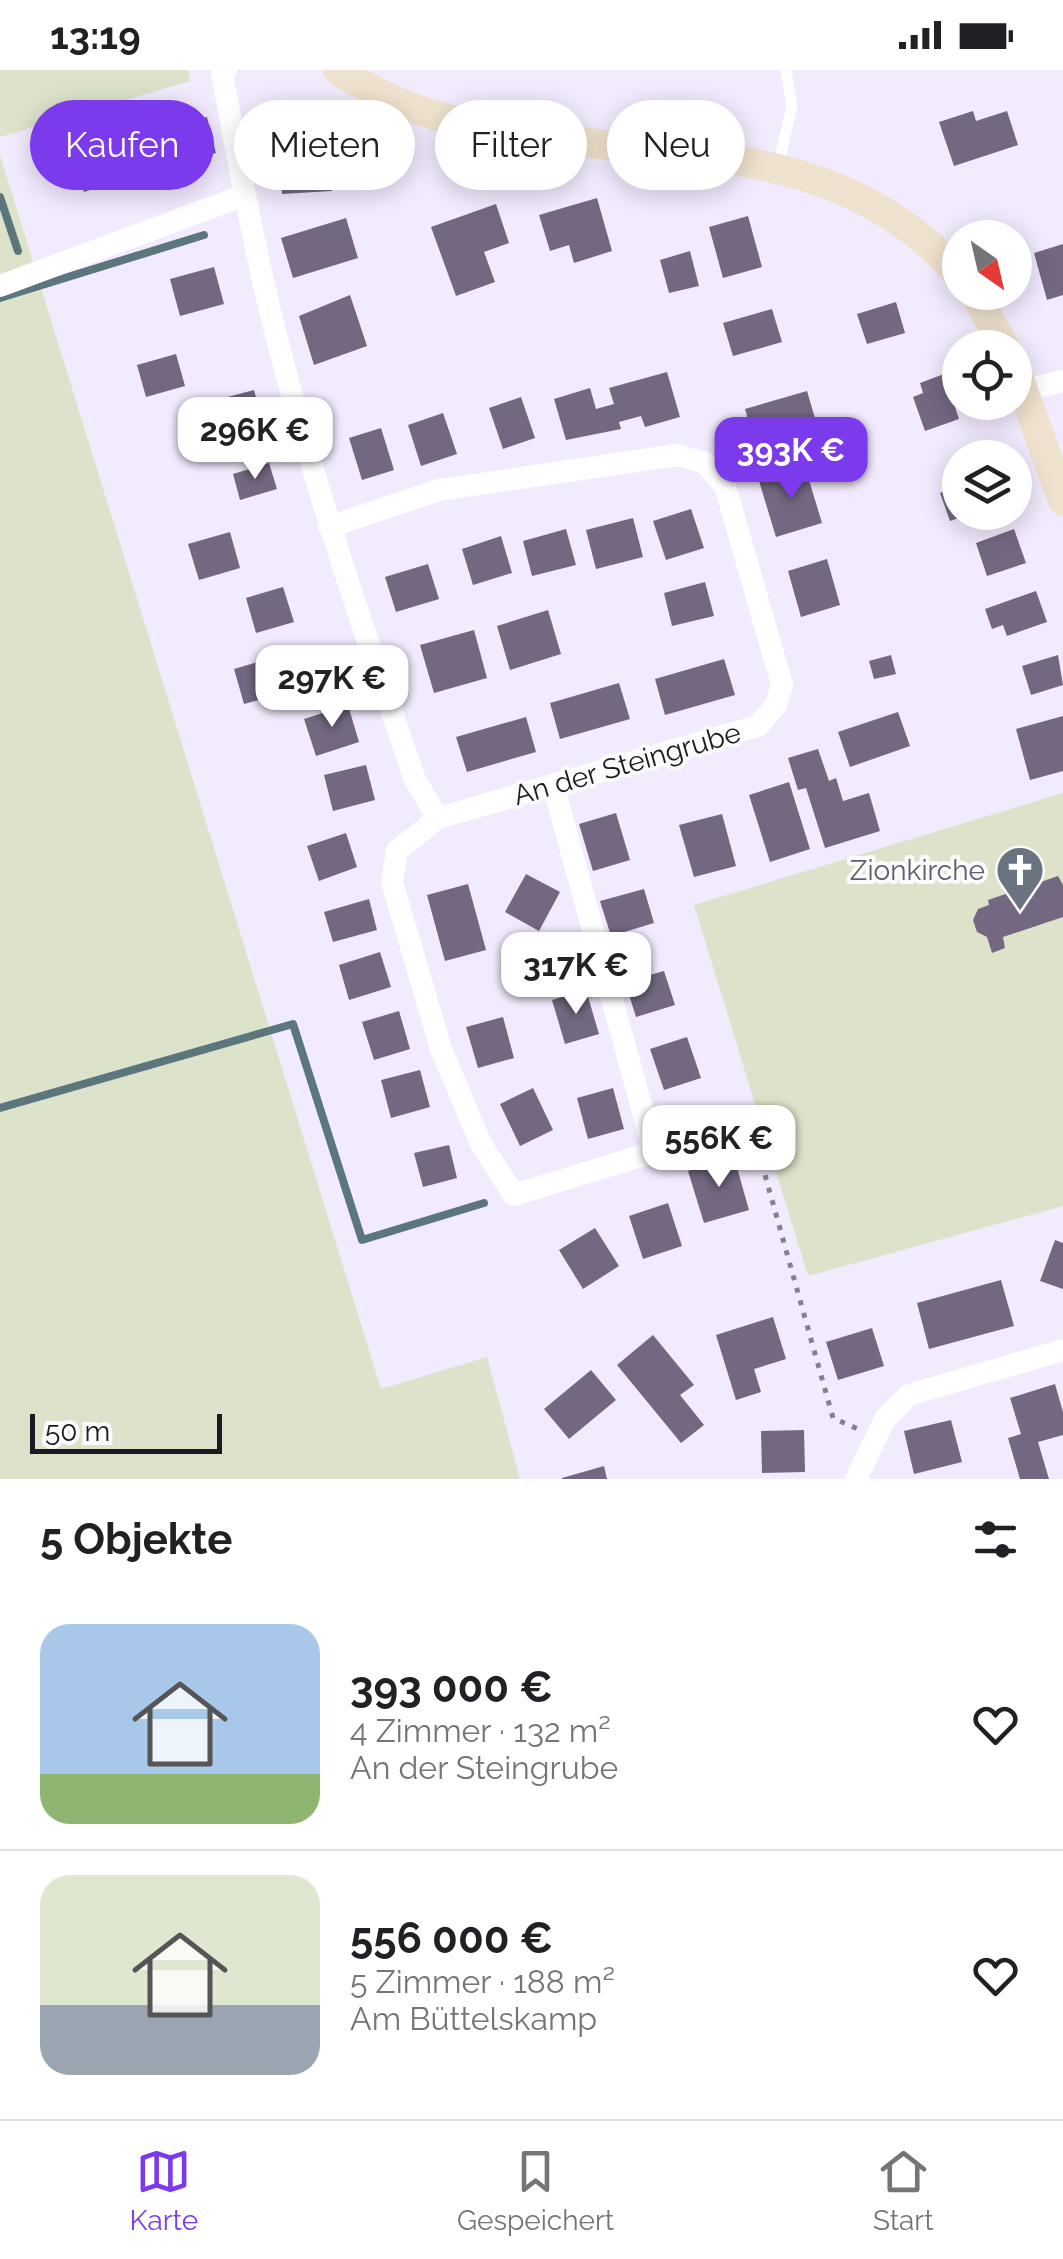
<!DOCTYPE html>
<html lang="de">
<head>
<meta charset="utf-8">
<style>
	:root { --surface:#fff; --page:#f2f2f2; --text:#202124; --muted:#757577; --line:#e0e0e0; --accent:#7c3aed }
	body { margin:0; font-family:Raleway,sans-serif; background:var(--page); color:var(--text); height:100vh; display:flex; flex-direction:column; font-size:38px; white-space:nowrap }
	* { box-sizing:border-box; margin:0 }
	p { font-size:32px; color:var(--muted) }
	.icon { flex:none; width:55px; height:55px; fill:none; stroke:currentColor; stroke-width:2; stroke-linecap:round; stroke-linejoin:round }
	.map { position:relative; height:1409px; overflow:hidden }
	.side { display:flex; flex-direction:column; background:var(--surface); flex:1 }
	.side>* { flex:none }
	.banner { position:absolute; left:30px; top:30px; width:1005px; height:90px; display:flex; gap:20px }
	.needle { width:65px; rotate:146deg }
	.controls { position:absolute; left:942px; top:150px; display:grid; gap:20px }
	.controls a { display:grid; place-items:center; width:90px; height:90px; border-radius:50%; background:var(--surface); box-shadow:0 5px 25px #0003; font-size:50px }
	.scale { position:absolute; left:30px; bottom:25px; width:192px; box-sizing:border-box; padding-left:10px; border:5px solid #1e1823; border-top:0; font-size:28px; line-height:35px; white-space:nowrap; color:#1e1823; -webkit-text-stroke:8px #fbfbfb; paint-order:stroke }
	.price { position:absolute; translate:-50% -85px; padding:0 22px; border-radius:20px; background:#fff; color:#222; font-size:32px; line-height:65px; filter:drop-shadow(0 2px 5px #0008) }
	.price::after { content:''; position:absolute; left:50%; top:60px; width:30px; height:22px; margin-left:-15px; background:inherit; clip-path:polygon(0 0,100% 0,50% 100%) }
	.price.current { background:var(--accent); color:#fff }
	ul { padding:0; list-style:none }
	li { display:flex; align-items:center; gap:30px; height:250px; padding:0 40px }
	li+li { border-top:2px solid var(--line) }
	li span { display:grid; place-items:center; flex:none; width:280px; height:200px; border-radius:30px; color:#555 }
	li>.icon { margin-inline-start:auto }
	span .icon { width:120px; height:120px; fill:#fffc; stroke-width:1 }
	li b { font-size:42px }
	h2 { display:flex; justify-content:space-between; align-items:center; height:120px; padding:0 40px; font-size:42px }
	.chip { padding:0 35px; border-radius:45px; background:var(--surface); box-shadow:0 5px 25px #0003; font-size:35px; line-height:90px }
	.chip.current { background:var(--accent); color:#fff }
	.status { display:flex; justify-content:space-between; align-items:center; height:70px; padding:0 50px; background:var(--surface); direction:ltr }
	.status svg { height:28px; fill:currentColor }
	.menu { display:flex; justify-content:space-around; align-items:center; height:140px; border-top:2px solid var(--line); background:var(--surface); font-size:28px; color:var(--muted) }
	.menu a { display:grid; justify-items:center; gap:5px }
	.menu .current { color:var(--accent) }
	.map>svg:first-child { display:block }
	.green { fill:#dde2ca }
	.lines { fill:none; stroke-linecap:round; stroke-linejoin:round }
	.stream { stroke:#5c767d; stroke-width:8 }
	.building { fill:#746782 }
	.path { stroke:#867f8e; stroke-width:5; stroke-dasharray:5 8; stroke-linecap:butt }
	.service { stroke:#fff; stroke-width:11 }
	.minor { stroke:#fff; stroke-width:22 }
	.secondary { stroke:#efe2ce; stroke-width:30 }
	.labels { text-anchor:middle; dominant-baseline:central; stroke-width:8; stroke-linejoin:round; paint-order:stroke }
	.street-label { font-size:28px; fill:#1e1823; stroke:#fbfbfb }
	.worship-label { font-size:28px; fill:#5b616d; stroke:#fbfbfb; text-anchor:end }
</style>
</head>
<body>
<div class="status"><b>13:19</b><svg viewBox="0 0 49 12"><path d="M0 12V9h3v3zM5 12V6h3v6zM10 12V3h3v9zM15 12V0h3v12zM26 1h20v11H26zM47 4h2v5h-2z"/></svg></div>
<div class="map">
<svg width="1063" height="1409" viewBox="0 0 1063 1409">
	<rect width="100%" height="100%" fill="#f2eafd"/>
	<path class="green" d="M 0,0 L 188,0 L 190,11 L 0,67 Z
		M 0,85 L 381,1319 L 487,1287 L 520,1409 L 0,1409 Z
		M 1063,723 L 1063,1136 L 808,1206 L 694,835 Z"/>
	<g class="lines">
		<path class="stream" d="M 0,127 L 18,181
			M 0,228 L 204,165
			M 0,1038 L 293,954 L 362,1170 L 484,1133"/>
	</g>
	<path class="building" d="M 973,41 L 976,51 L 1007,41 L 1018,75 L 954,96 L 939,52 Z
		M 207,47 L 216,83 L 157,98 L 148,61 Z
		M 328,55 L 332,121 L 282,124 L 278,58 Z
		M 105,63 L 120,110 L 84,122 L 69,75 Z
		M 597,128 L 612,181 L 574,193 L 569,175 L 550,181 L 539,145 Z
		M 496,134 L 509,173 L 484,182 L 495,212 L 456,226 L 431,157 Z
		M 748,146 L 762,197 L 723,208 L 709,157 Z
		M 346,148 L 358,188 L 293,208 L 281,168 Z
		M 1063,174 L 1063,225 L 1047,230 L 1034,183 Z
		M 690,181 L 699,216 L 669,223 L 660,190 Z
		M 214,197 L 224,234 L 180,246 L 170,209 Z
		M 350,225 L 367,276 L 314,295 L 299,246 Z
		M 896,232 L 905,263 L 867,274 L 857,244 Z
		M 772,239 L 782,272 L 733,286 L 723,253 Z
		M 176,284 L 185,316 L 146,327 L 137,295 Z
		M 667,302 L 680,347 L 645,357 L 641,346 L 619,352 L 621,359 L 566,370 L 554,329 L 590,318 L 596,339 L 614,334 L 609,318 Z
		M 944,304 L 959,349 L 925,361 L 913,327 L 923,323 L 920,313 Z
		M 254,320 L 264,356 L 218,368 L 209,332 Z
		M 807,321 L 817,355 L 755,373 L 745,339 Z
		M 521,327 L 535,368 L 503,379 L 489,338 Z
		M 443,343 L 457,384 L 421,396 L 408,355 Z
		M 381,358 L 394,400 L 362,410 L 349,368 Z
		M 269,393 L 277,419 L 240,430 L 233,404 Z
		M 805,397 L 822,453 L 776,467 L 759,411 Z
		M 960,416 L 960,442 L 974,443 L 950,451 L 940,423 Z
		M 691,439 L 704,478 L 666,490 L 653,451 Z
		M 633,448 L 643,487 L 596,499 L 586,460 Z
		M 566,459 L 576,495 L 532,506 L 523,471 Z
		M 1014,459 L 1026,493 L 987,506 L 976,473 Z
		M 230,462 L 240,498 L 199,510 L 188,474 Z
		M 501,466 L 512,503 L 473,515 L 462,479 Z
		M 827,489 L 840,535 L 801,547 L 788,501 Z
		M 428,494 L 439,529 L 396,542 L 385,507 Z
		M 705,512 L 714,546 L 672,556 L 664,523 Z
		M 283,517 L 294,552 L 256,563 L 246,528 Z
		M 1036,521 L 1047,552 L 1007,566 L 1003,555 L 992,559 L 985,539 Z
		M 548,540 L 561,584 L 510,600 L 497,556 Z
		M 474,560 L 487,608 L 434,623 L 420,575 Z
		M 891,585 L 896,604 L 874,609 L 869,591 Z
		M 1058,585 L 1063,615 L 1031,625 L 1022,596 Z
		M 275,587 L 285,623 L 244,634 L 234,599 Z
		M 724,589 L 735,625 L 665,645 L 655,609 Z
		M 619,613 L 630,649 L 560,669 L 550,633 Z
		M 348,635 L 359,672 L 316,686 L 304,649 Z
		M 898,642 L 910,676 L 850,697 L 838,662 Z
		M 1063,646 L 1063,701 L 1030,710 L 1016,659 Z
		M 526,647 L 536,682 L 467,702 L 456,667 Z
		M 818,679 L 829,711 L 836,708 L 843,731 L 869,723 L 880,761 L 825,778 L 806,718 L 798,720 L 788,688 Z
		M 366,695 L 375,730 L 333,741 L 324,705 Z
		M 789,712 L 810,779 L 770,792 L 749,725 Z
		M 616,743 L 630,790 L 593,801 L 579,754 Z
		M 722,744 L 736,796 L 694,807 L 679,755 Z
		M 346,763 L 357,797 L 319,811 L 307,776 Z
		M 526,804 L 560,822 L 539,861 L 505,842 Z
		M 1058,806 L 1063,815 L 1063,847 L 1003,867 L 1005,878 L 992,883 L 987,867 L 977,862 L 973,850 L 978,839 L 989,835 L 988,830 Z
		M 468,814 L 486,880 L 445,891 L 427,825 Z
		M 644,819 L 654,853 L 611,866 L 600,831 Z
		M 369,829 L 377,860 L 333,872 L 324,842 Z
		M 380,882 L 391,917 L 349,930 L 339,895 Z
		M 664,901 L 675,935 L 636,947 L 625,912 Z
		M 586,920 L 599,964 L 565,974 L 552,930 Z
		M 399,941 L 410,979 L 374,990 L 362,952 Z
		M 503,947 L 514,988 L 478,998 L 466,957 Z
		M 687,967 L 701,1008 L 664,1020 L 650,979 Z
		M 420,1000 L 430,1037 L 391,1048 L 381,1010 Z
		M 533,1018 L 553,1060 L 520,1076 L 500,1034 Z
		M 613,1018 L 624,1059 L 588,1069 L 577,1028 Z
		M 449,1075 L 457,1108 L 423,1117 L 414,1083 Z
		M 734,1087 L 749,1140 L 704,1153 L 688,1101 Z
		M 668,1133 L 682,1176 L 643,1189 L 629,1146 Z
		M 595,1158 L 619,1196 L 583,1219 L 559,1180 Z
		M 1055,1170 L 1063,1173 L 1063,1219 L 1040,1211 Z
		M 1001,1210 L 1014,1256 L 929,1279 L 917,1233 Z
		M 773,1247 L 786,1289 L 754,1299 L 761,1322 L 736,1330 L 716,1265 Z
		M 872,1258 L 884,1296 L 838,1310 L 826,1272 Z
		M 653,1265 L 694,1315 L 680,1325 L 704,1355 L 681,1373 L 617,1295 Z
		M 591,1300 L 616,1330 L 569,1369 L 544,1339 Z
		M 1055,1314 L 1063,1342 L 1063,1365 L 1038,1372 L 1049,1409 L 1020,1409 L 1008,1368 L 1021,1364 L 1010,1328 Z
		M 951,1350 L 962,1392 L 914,1404 L 904,1361 Z
		M 804,1360 L 805,1402 L 762,1403 L 761,1361 Z
		M 604,1396 L 607,1409 L 562,1409 L 562,1408 Z"/>
	<g class="lines">
		<path class="path" d="M 676,1076 L 751,1055 L 833,1348 L 858,1359"/>
		<path class="service" d="M 778,97 L 792,36 L 786,0"/>
		<path class="minor" d="M 226,0 L 222,4 C 240,99 257,195 282,288 C 319,431 367,570 415,710 L 438,748
			M 0,216 L 245,125
			M 1025,320 L 1063,311
			M 329,457 L 439,420 L 677,385 L 705,393 L 725,416 L 782,615 L 776,635 L 758,656 L 438,748 L 397,781 L 392,812 L 441,979 L 481,1074 L 514,1125 L 654,1082 L 553,715
			M 856,1409 L 885,1349 L 909,1325 L 1063,1280"/>
		<path class="secondary" d="M 338,0 C 529,128 799,17 960,206
			M 974,222 L 1005,278
			M 1015,298 L 1063,431"/>
	</g>
	<defs>
		<g id="church-pin" transform="scale(2.5)"><path d="M0 17L-7.5 6A9.5 9.5 0 1 1 7.5 6Z" fill="#6b7280" stroke="#fbfbfb"/><path d="M-1.2-6h2.4v3.5h3.3v2.4h-3.3V6h-2.4V-.1h-3.3v-2.4h3.3Z" fill="#fff"/></g>
	</defs>
	<g fill-rule="evenodd">
		<use href="#church-pin" x="1020" y="800"/>
	</g>
	<g class="labels">
		<g class="street-label">
			<text transform="translate(627 694) rotate(-16)">An der Steingrube</text>
		</g>
		<g class="worship-label">
			<text x="985" y="800">Zionkirche</text>
		</g>
	</g>
</svg>
<div class="controls">
<a><svg class="needle" viewBox="-14 -14 28 28"><path d="M0-13l5 13h-10z" fill="#e53935"/><path d="M0 13l5-13h-10z" fill="#757577"/></svg></a>
<a><svg class="icon" aria-label="locate" viewBox="0 0 24 24"><circle cx="12" cy="12" r="6"/><path d="M12 2v4M12 18v4M2 12h4M18 12h4"/></svg></a>
<a><svg class="icon" aria-label="layers" viewBox="0 0 24 24"><path d="M12 4l9 5-9 5-9-5zM3 14l9 5 9-5"/></svg></a>
</div>
<div class="scale">50 m</div>
<b class="price" style="left:255px;top:412px">296K €</b>
<b class="price current" style="left:791px;top:432px">393K €</b>
<b class="price" style="left:332px;top:660px">297K €</b>
<b class="price" style="left:576px;top:947px">317K €</b>
<b class="price" style="left:719px;top:1120px">556K €</b>
<div class="banner">
<a class="chip current">Kaufen</a>
<a class="chip">Mieten</a>
<a class="chip">Filter</a>
<a class="chip">Neu</a>
</div>
</div>
<section class="side">
<h2>5 Objekte<svg class="icon" aria-label="filters" viewBox="0 0 24 24"><path d="M4 7h16M4 17h16"/><circle cx="9" cy="7" r="2"/><circle cx="15" cy="17" r="2"/></svg></h2>
<ul>
<li><span style="background:linear-gradient(#a9c7e8 75%,#8fb573 0)"><svg class="icon" aria-label="home" viewBox="0 0 24 24"><path d="M3 11l9-7 9 7M6 9v11h12V9"/></svg></span><div><b>393 000 €</b><p>4 Zimmer · 132 m²</p><p>An der Steingrube</p></div><svg class="icon" aria-label="heart" viewBox="0 0 24 24"><path d="M12 20l-8-8c-3-5 5-10 8-4 3-6 11-1 8 4z"/></svg></li>
<li><span style="background:linear-gradient(#dfe7d0 65%,#9aa5b1 0)"><svg class="icon" aria-label="home" viewBox="0 0 24 24"><path d="M3 11l9-7 9 7M6 9v11h12V9"/></svg></span><div><b>556 000 €</b><p>5 Zimmer · 188 m²</p><p>Am Büttelskamp</p></div><svg class="icon" aria-label="heart" viewBox="0 0 24 24"><path d="M12 20l-8-8c-3-5 5-10 8-4 3-6 11-1 8 4z"/></svg></li>
</ul>
</section>
<nav class="menu">
<a class="current"><svg class="icon" aria-label="map" viewBox="0 0 24 24"><path d="M3 6l6-2 6 2 6-2v14l-6 2-6-2-6 2zM9 4v14M15 6v14"/></svg>Karte</a>
<a><svg class="icon" aria-label="saved" viewBox="0 0 24 24"><path d="M7 4h10v16l-5-4-5 4z"/></svg>Gespeichert</a>
<a><svg class="icon" aria-label="home" viewBox="0 0 24 24"><path d="M3 11l9-7 9 7M6 9v11h12V9"/></svg>Start</a>
</nav>
</body>
</html>
